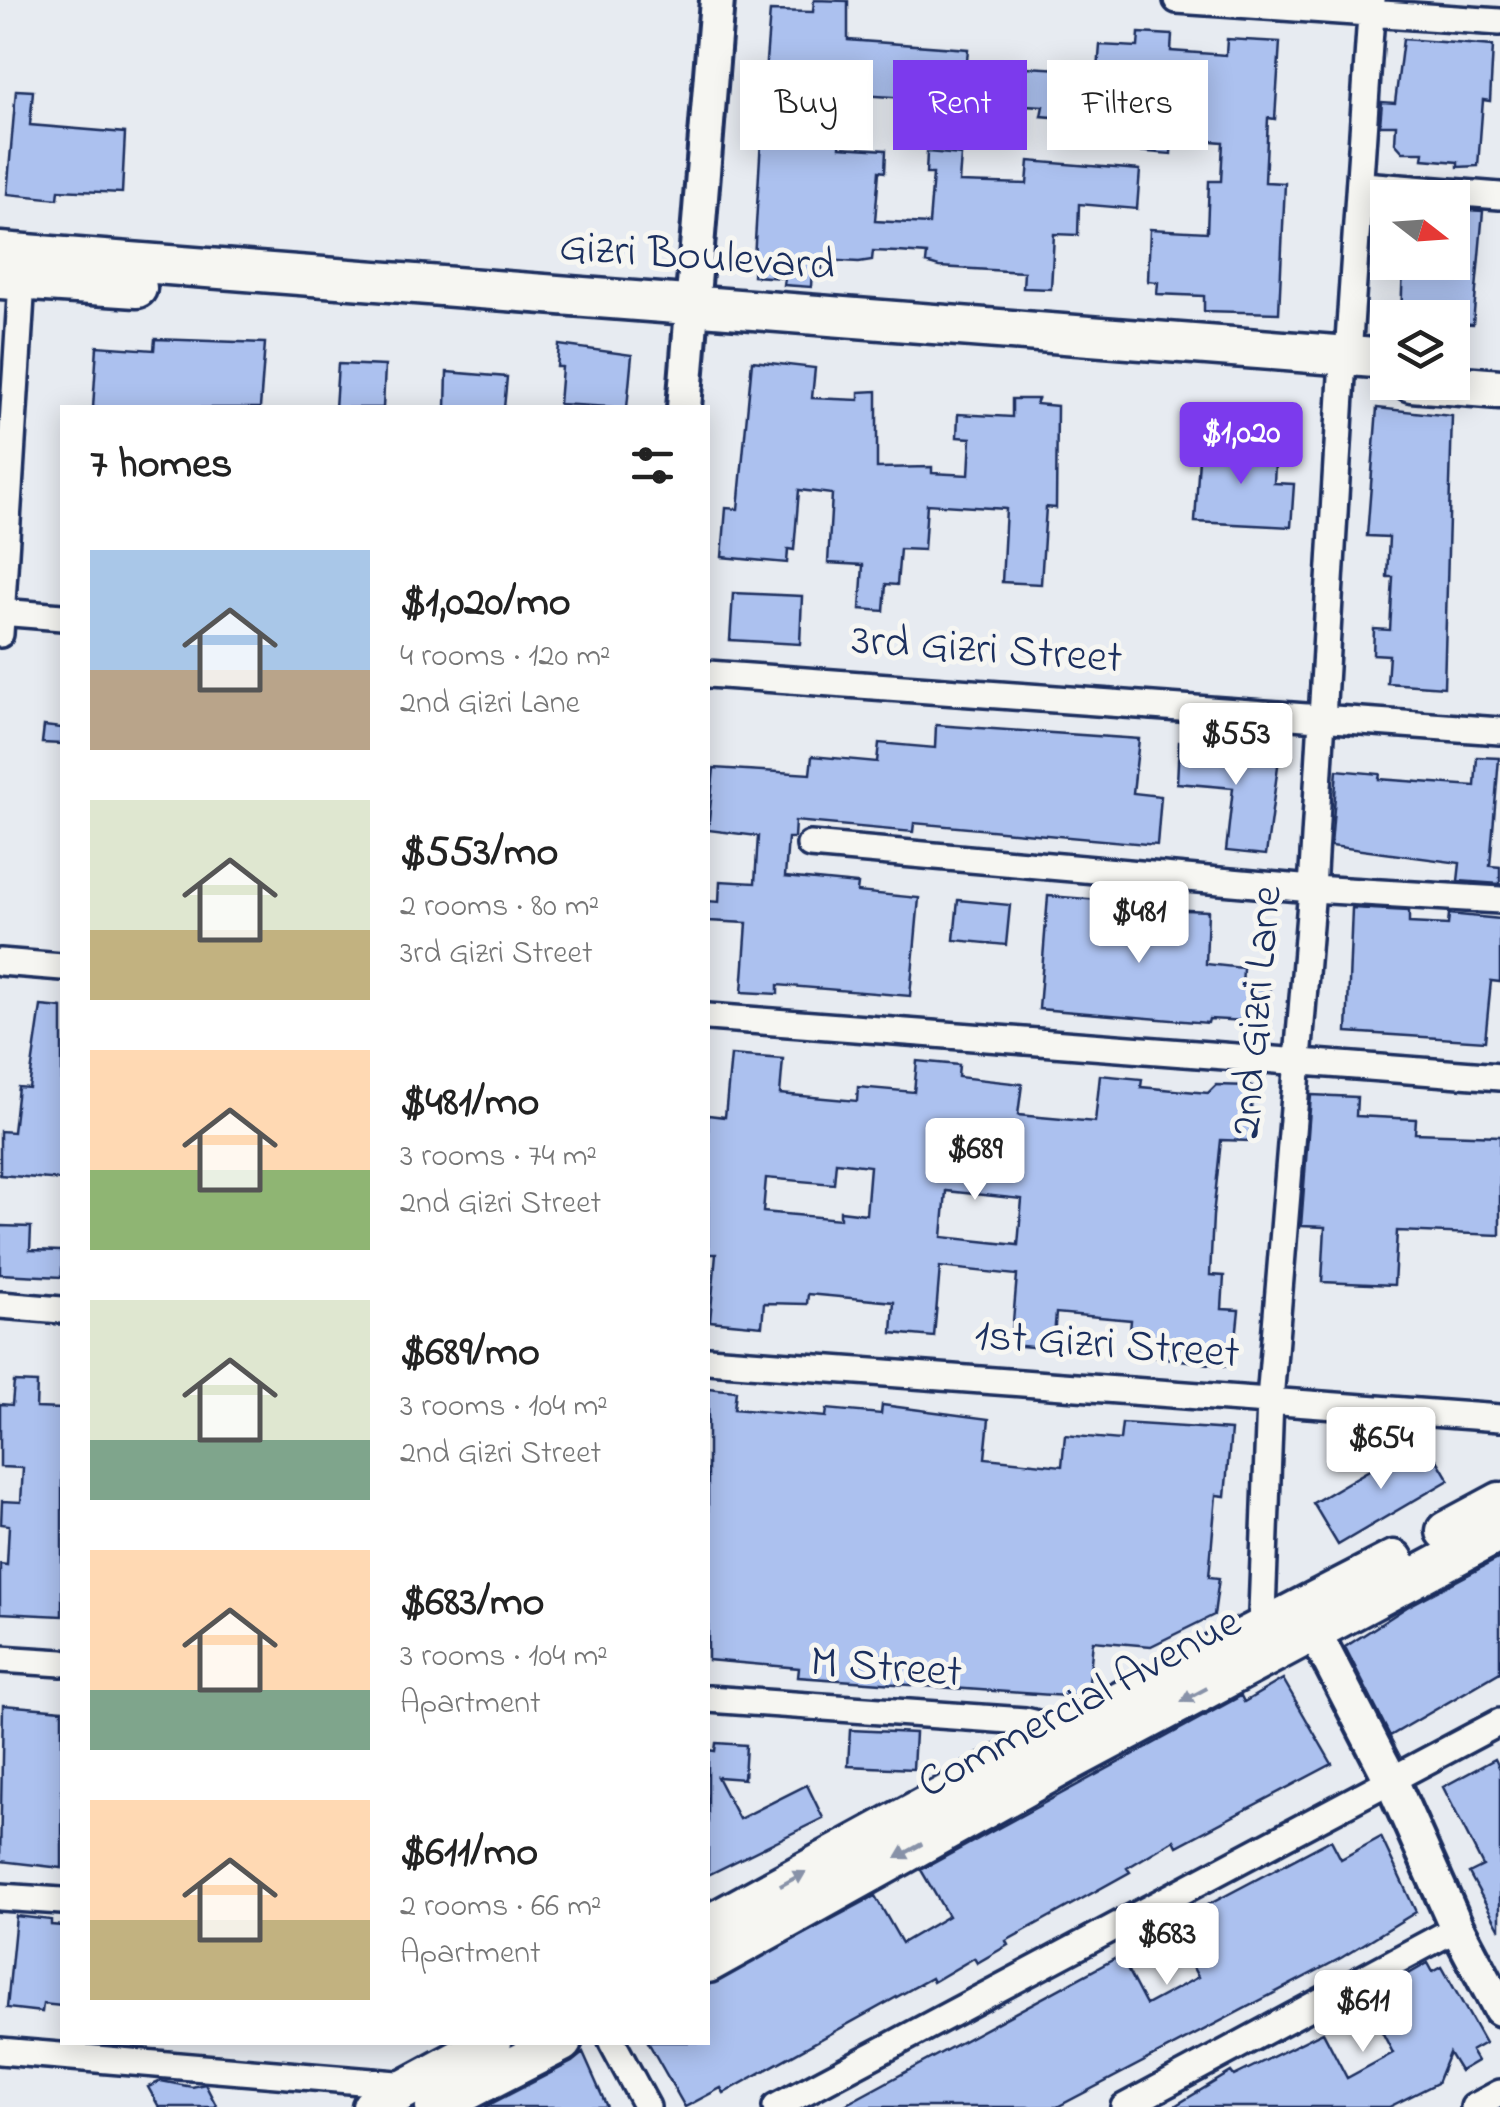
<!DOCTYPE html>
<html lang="en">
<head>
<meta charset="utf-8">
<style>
	:root { --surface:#fff; --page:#f6f6f6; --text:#222; --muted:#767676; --accent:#7c3aed }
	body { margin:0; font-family:"Indie Flower",sans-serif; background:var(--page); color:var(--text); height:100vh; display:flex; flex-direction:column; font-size:38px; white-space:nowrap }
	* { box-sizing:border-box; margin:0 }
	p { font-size:32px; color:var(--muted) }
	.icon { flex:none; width:55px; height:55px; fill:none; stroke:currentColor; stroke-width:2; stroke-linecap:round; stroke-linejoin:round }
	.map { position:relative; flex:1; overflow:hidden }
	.details { position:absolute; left:60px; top:405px; width:650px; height:1640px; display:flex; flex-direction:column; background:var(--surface); border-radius:0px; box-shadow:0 5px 25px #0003 }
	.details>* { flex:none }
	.top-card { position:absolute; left:740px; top:60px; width:610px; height:90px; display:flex; gap:20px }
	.needle { width:65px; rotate:107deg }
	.controls { position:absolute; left:1370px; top:180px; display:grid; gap:20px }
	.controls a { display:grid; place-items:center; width:100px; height:100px; border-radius:0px; background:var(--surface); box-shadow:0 5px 25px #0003; font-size:50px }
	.price { position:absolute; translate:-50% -85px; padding:0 22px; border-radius:10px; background:#fff; color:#222; font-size:32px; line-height:65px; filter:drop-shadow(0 2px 5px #0008) }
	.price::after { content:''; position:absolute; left:50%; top:60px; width:30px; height:22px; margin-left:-15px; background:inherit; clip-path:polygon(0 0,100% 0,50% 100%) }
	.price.selected { background:var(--accent); color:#fff }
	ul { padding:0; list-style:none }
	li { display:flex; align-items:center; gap:30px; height:250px; padding:0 30px }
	li span { display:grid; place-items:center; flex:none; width:280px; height:200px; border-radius:0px; color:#555 }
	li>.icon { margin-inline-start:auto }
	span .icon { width:120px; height:120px; fill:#fffc; stroke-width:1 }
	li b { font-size:42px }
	h2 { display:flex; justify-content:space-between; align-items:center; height:120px; padding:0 30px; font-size:42px }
	.tag { padding:0 35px; border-radius:0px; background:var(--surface); box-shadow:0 5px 25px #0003; font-size:35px; line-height:90px }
	.tag.selected { background:var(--accent); color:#fff }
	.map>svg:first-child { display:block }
	.building { fill:#acc1ef; stroke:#1b2f5e; stroke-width:2.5; fill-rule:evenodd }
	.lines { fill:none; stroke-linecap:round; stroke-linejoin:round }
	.minor-casing { stroke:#1b2f5e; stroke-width:32 }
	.tertiary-casing { stroke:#1b2f5e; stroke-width:40 }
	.secondary-casing { stroke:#1b2f5e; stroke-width:45 }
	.minor { stroke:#f6f6f2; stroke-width:25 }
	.tertiary { stroke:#f6f6f2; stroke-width:32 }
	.secondary { stroke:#f6f6f2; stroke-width:38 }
	.oneway { fill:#8892a8 }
	.labels { text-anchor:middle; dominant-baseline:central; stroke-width:10; stroke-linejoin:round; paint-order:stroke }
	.street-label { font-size:45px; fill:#1b2f5e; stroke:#f6f6f2 }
</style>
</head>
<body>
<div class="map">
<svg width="1500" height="2107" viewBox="0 0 1500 2107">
	<rect width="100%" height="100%" fill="#e7ebf1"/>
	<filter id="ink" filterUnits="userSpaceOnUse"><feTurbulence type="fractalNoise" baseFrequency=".01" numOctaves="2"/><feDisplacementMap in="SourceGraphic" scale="20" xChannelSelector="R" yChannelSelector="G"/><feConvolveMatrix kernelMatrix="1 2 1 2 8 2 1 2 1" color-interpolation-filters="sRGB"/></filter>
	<g filter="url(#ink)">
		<path class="building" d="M 814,0 L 848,1 L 848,40 L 968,49 L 963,109 L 939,107 L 940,100 L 844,94 L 840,147 L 886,150 L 885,172 L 879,171 L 875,221 L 929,224 L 933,174 L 926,174 L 927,152 L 961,155 L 959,182 L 1027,184 L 1029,161 L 1140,170 L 1137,209 L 1079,204 L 1078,235 L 1054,234 L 1051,289 L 1023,288 L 1024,272 L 939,267 L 926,263 L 927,254 L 898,252 L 873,251 L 872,260 L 859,262 L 822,260 L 822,269 L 812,268 L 811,287 L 784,285 L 785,278 L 753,276 L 761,139 L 770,139 L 773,99 L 763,99 L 770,11 L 813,12 Z
			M 1139,33 L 1172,35 L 1171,51 L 1226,55 L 1227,39 L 1280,42 L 1275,119 L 1268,118 L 1265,182 L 1285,183 L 1279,313 L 1204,311 L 1204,296 L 1157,294 L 1158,282 L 1148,281 L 1150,229 L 1207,232 L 1209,181 L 1221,181 L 1223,142 L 1172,138 L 1171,154 L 1137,151 L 1138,137 L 1101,134 L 1102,121 L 1041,116 L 1043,106 L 1024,105 L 1027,67 L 1098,71 L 1100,45 L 1138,47 ZM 1141,69 L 1174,72 L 1171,117 L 1137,115 Z
			M 1403,39 L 1493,46 L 1490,101 L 1483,100 L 1478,166 L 1458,167 L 1458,162 L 1423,159 L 1424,152 L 1403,152 L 1395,143 L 1396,125 L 1380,125 L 1382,102 L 1395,103 Z
			M 16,90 L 33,91 L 30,125 L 125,133 L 122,193 L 59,190 L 58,199 L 7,194 Z
			M 1452,209 L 1483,211 L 1473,324 L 1452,323 L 1452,318 L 1401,318 L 1403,265 L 1452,266 Z
			M 155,339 L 265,343 L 260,408 L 93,408 L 97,346 L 154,350 Z
			M 559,345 L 632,355 L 627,408 L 559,404 L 562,367 L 557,367 Z
			M 752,361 L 815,368 L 812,398 L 859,400 L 859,392 L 877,391 L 877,468 L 932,467 L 932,473 L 969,475 L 971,438 L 957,437 L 958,414 L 1012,417 L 1012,399 L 1038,399 L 1036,404 L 1057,406 L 1056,508 L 1046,507 L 1041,584 L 1002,582 L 1006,509 L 927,504 L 924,550 L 900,549 L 897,585 L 886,584 L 884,611 L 860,609 L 863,565 L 828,563 L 832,494 L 799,490 L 794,550 L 788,549 L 787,563 L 722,557 L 726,508 L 738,509 Z
			M 338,364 L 385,366 L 383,408 L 335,408 Z
			M 447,372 L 507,377 L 504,408 L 446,408 Z
			M 1377,408 L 1452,416 L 1444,687 L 1387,683 L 1389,655 L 1373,654 L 1374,629 L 1390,630 L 1393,577 L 1387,577 L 1389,537 L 1367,536 Z
			M 1200,442 L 1276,446 L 1274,483 L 1294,484 L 1291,527 L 1195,522 Z
			M 733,593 L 802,596 L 800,644 L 730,640 Z
			M 936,725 L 1139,739 L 1133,793 L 1161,796 L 1157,845 L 914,823 L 913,832 L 795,821 L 794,838 L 788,838 L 785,877 L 858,884 L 857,892 L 919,898 L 910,996 L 778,985 L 778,994 L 742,992 L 747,923 L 708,921 L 708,901 L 719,902 L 720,881 L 755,883 L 758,836 L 708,830 L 714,768 L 810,774 L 812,756 L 877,762 L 879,743 L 935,748 Z
			M 44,726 L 62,728 L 62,744 L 42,743 Z
			M 1179,742 L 1280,751 L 1266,855 L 1226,851 L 1233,788 L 1177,783 Z
			M 1477,757 L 1499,758 L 1490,866 L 1500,867 L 1500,884 L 1458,881 L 1460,863 L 1331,846 L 1337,770 L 1380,774 L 1379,779 L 1475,786 Z
			M 1048,896 L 1100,900 L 1100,906 L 1208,911 L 1206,964 L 1243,968 L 1242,988 L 1270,989 L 1267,1022 L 1209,1019 L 1208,1023 L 1039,1009 Z
			M 958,900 L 1010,905 L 1006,945 L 954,940 Z
			M 1352,908 L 1409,911 L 1409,923 L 1448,925 L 1449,914 L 1500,919 L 1500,982 L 1491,981 L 1485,1041 L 1347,1032 Z
			M 41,1006 L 62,1008 L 62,1180 L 0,1175 L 0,1131 L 13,1132 L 18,1087 L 29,1088 Z
			M 731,1055 L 783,1059 L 780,1094 L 857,1101 L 858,1087 L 914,1092 L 917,1061 L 959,1065 L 958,1077 L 1022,1084 L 1018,1115 L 1095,1122 L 1100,1075 L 1142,1079 L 1141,1087 L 1208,1093 L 1216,1085 L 1252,1086 L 1250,1141 L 1221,1140 L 1213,1216 L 1210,1275 L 1224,1276 L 1222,1309 L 1239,1310 L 1233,1367 L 1128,1353 L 1131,1320 L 1056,1313 L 1053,1349 L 1011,1345 L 1017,1275 L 940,1267 L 934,1337 L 892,1333 L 894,1302 L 808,1294 L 807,1304 L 764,1303 L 762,1326 L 710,1321 L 716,1254 L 708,1254 L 708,1115 L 725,1117 ZM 836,1162 L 870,1166 L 866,1214 L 840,1211 L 840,1219 L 763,1212 L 766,1178 L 834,1184 ZM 946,1191 L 1022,1199 L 1018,1245 L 942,1237 Z
			M 1311,1095 L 1357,1097 L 1356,1116 L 1416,1119 L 1415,1133 L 1500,1136 L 1500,1235 L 1397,1231 L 1394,1285 L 1322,1282 L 1325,1227 L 1301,1226 Z
			M 0,1226 L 31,1227 L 30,1250 L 62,1251 L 62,1277 L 0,1274 Z
			M 14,1382 L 37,1383 L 36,1408 L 62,1409 L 62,1616 L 0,1613 L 0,1564 L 7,1565 L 9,1525 L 1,1524 L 2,1501 L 21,1502 L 23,1468 L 0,1467 L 0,1404 L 12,1405 Z
			M 708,1388 L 736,1391 L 734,1409 L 826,1417 L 827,1409 L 881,1414 L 882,1405 L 989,1419 L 985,1458 L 1062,1466 L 1065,1435 L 1120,1440 L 1122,1423 L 1231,1430 L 1225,1496 L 1216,1495 L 1209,1577 L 1219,1578 L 1214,1615 L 1151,1646 L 1093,1641 L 1088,1693 L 1080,1697 L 798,1677 L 799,1668 L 708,1660 Z
			M 1424,1438 L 1449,1480 L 1338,1545 L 1313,1503 Z
			M 1500,1558 L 1500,1672 L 1390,1736 L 1345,1647 L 1407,1607 Z
			M 1283,1679 L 1332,1764 L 1177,1846 L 1174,1840 L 1127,1868 L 1130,1872 L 1006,1941 L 1008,1945 L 977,1963 L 974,1958 L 933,1982 L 931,1978 L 724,2093 L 721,2088 L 685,2107 L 648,2042 L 708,2042 L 708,1985 L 875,1896 L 902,1943 L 948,1916 L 921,1870 L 1241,1696 L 1244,1702 Z
			M 3,1705 L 62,1710 L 62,1868 L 0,1861 Z
			M 850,1730 L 915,1733 L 913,1769 L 848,1766 Z
			M 716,1743 L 746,1745 L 744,1779 L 717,1777 L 739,1819 L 807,1785 L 823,1818 L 708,1875 L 708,1750 L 715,1751 Z
			M 1495,1759 L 1500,1769 L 1500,1930 L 1469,1873 L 1483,1866 L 1443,1787 Z
			M 1381,1837 L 1416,1912 L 1341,1958 L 1057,2107 L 841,2107 L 1120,1956 L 1146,2005 L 1198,1977 L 1170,1925 L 1331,1840 L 1341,1859 Z
			M 16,1916 L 51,1920 L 51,1925 L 62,1926 L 62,2006 L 43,2004 L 42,2012 L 7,2008 Z
			M 1428,1963 L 1433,1972 L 1442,1967 L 1485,2043 L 1471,2051 L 1477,2061 L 1460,2071 L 1449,2053 L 1437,2083 L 1389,2107 L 1173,2107 L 1231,2072 L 1234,2076 L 1323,2032 L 1347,2078 L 1393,2053 L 1365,1999 Z
			M 583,2053 L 607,2107 L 485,2107 L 572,2062 Z
			M 161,2081 L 192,2087 L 205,2084 L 217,2107 L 159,2107 L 148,2087 Z"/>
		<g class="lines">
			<g class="minor-casing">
				<path id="minor" d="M 1177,0 L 1500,22
					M 1363,185 L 1500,196
					M 1348,356 L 1372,0
					M 0,612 L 62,617
					M 0,634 L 22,281
					M 708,674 L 1500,731
					M 810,845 L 1312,889 L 1500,900
					M 0,962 L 62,967
					M 708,1017 L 1500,1077
					M 0,1305 L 62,1310
					M 708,1360 L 1500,1418
					M 1272,1638 L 1262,1612 L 1270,1400 L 1312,889 L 1342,377
					M 0,1659 L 62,1663
					M 708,1699 L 1025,1721 L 1042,1725 L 1054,1736
					M 0,1897 L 62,1901
					M 612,2042 L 647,2107
					M 0,2051 L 409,2085
					M 776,2107 L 1500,1722
					M 1124,2107 L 1457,1928
					M 1474,2107 L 1500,2093"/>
			</g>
			<g class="tertiary-casing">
				<path id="tertiary" d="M 684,408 L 717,0
					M 1303,1610 L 1391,1780 L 1457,1928 L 1500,2009"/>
			</g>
			<g class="secondary-casing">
				<path id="secondary" d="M 0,252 L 1388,359
					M 0,279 L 137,288
					M 1411,382 L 1500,389
					M 1446,1531 L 1500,1502
					M 708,1925 L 1054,1736 L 1394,1560
					M 708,1963 L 1069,1762 L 1500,1532
					M 372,2107 L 492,2042
					M 435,2107 L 562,2042"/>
			</g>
			<use href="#minor" class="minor"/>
			<use href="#tertiary" class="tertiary"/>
			<use href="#secondary" class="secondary"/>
		</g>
		<defs><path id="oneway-solid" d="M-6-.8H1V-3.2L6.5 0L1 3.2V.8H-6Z" transform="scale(2.5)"/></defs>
		<g class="oneway">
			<use href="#oneway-solid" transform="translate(1194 1695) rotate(152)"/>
			<use href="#oneway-solid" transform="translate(909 1851) rotate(151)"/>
			<use href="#oneway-solid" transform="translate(793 1879) rotate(-29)"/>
		</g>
	</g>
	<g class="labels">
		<g class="street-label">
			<text transform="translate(697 258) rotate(4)">Gizri Boulevard</text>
			<text transform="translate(987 651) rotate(4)">3rd Gizri Street</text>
			<text transform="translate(1258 1012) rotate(-85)">2nd Gizri Lane</text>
			<text transform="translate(1107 1346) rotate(4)">1st Gizri Street</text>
			<text transform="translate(886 1669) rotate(4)">M Street</text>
			<text transform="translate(1080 1704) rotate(-28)">Commercial Avenue</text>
		</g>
	</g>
</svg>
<div class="controls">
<a><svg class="needle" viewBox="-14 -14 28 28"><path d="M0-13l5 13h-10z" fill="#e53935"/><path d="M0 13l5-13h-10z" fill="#767676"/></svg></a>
<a><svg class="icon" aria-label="layers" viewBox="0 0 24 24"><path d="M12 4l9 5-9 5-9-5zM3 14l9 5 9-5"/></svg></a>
</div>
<b class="price selected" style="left:1241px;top:487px">$1,020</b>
<b class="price" style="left:1236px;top:788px">$553</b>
<b class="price" style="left:1139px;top:966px">$481</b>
<b class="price" style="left:975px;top:1203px">$689</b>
<b class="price" style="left:1381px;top:1492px">$654</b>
<b class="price" style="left:1167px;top:1988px">$683</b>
<b class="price" style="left:1363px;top:2055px">$611</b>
<div class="top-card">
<a class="tag">Buy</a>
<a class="tag selected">Rent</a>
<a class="tag">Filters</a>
</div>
<section class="details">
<h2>7 homes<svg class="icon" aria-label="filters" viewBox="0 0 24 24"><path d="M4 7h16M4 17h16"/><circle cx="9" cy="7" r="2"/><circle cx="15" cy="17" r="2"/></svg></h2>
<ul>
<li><span style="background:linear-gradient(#a9c7e8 60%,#b9a48a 0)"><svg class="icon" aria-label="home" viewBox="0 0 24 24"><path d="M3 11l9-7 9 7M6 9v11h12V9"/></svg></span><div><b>$1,020/mo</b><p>4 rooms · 120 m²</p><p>2nd Gizri Lane</p></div></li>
<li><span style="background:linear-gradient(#dfe7d0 65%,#c2b280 0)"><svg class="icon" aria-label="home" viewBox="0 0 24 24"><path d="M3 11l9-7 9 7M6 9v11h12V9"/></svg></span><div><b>$553/mo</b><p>2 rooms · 80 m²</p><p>3rd Gizri Street</p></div></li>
<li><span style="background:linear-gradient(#ffd9b3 60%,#8fb573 0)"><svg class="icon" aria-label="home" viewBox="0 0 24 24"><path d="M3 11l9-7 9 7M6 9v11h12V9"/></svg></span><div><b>$481/mo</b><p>3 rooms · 74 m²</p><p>2nd Gizri Street</p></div></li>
<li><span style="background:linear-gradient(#dfe7d0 70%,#7fa58c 0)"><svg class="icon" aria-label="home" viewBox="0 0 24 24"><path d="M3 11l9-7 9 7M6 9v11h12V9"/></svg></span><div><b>$689/mo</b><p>3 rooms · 104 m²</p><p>2nd Gizri Street</p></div></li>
<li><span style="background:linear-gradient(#ffd9b3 70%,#7fa58c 0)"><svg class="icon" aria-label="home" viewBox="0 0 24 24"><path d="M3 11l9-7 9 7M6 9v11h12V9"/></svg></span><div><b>$683/mo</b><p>3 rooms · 104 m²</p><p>Apartment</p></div></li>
<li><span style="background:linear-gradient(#ffd9b3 60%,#c2b280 0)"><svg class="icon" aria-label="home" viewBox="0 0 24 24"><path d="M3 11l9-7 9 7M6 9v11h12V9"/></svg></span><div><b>$611/mo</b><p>2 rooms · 66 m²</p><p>Apartment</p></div></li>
</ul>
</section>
</div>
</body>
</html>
